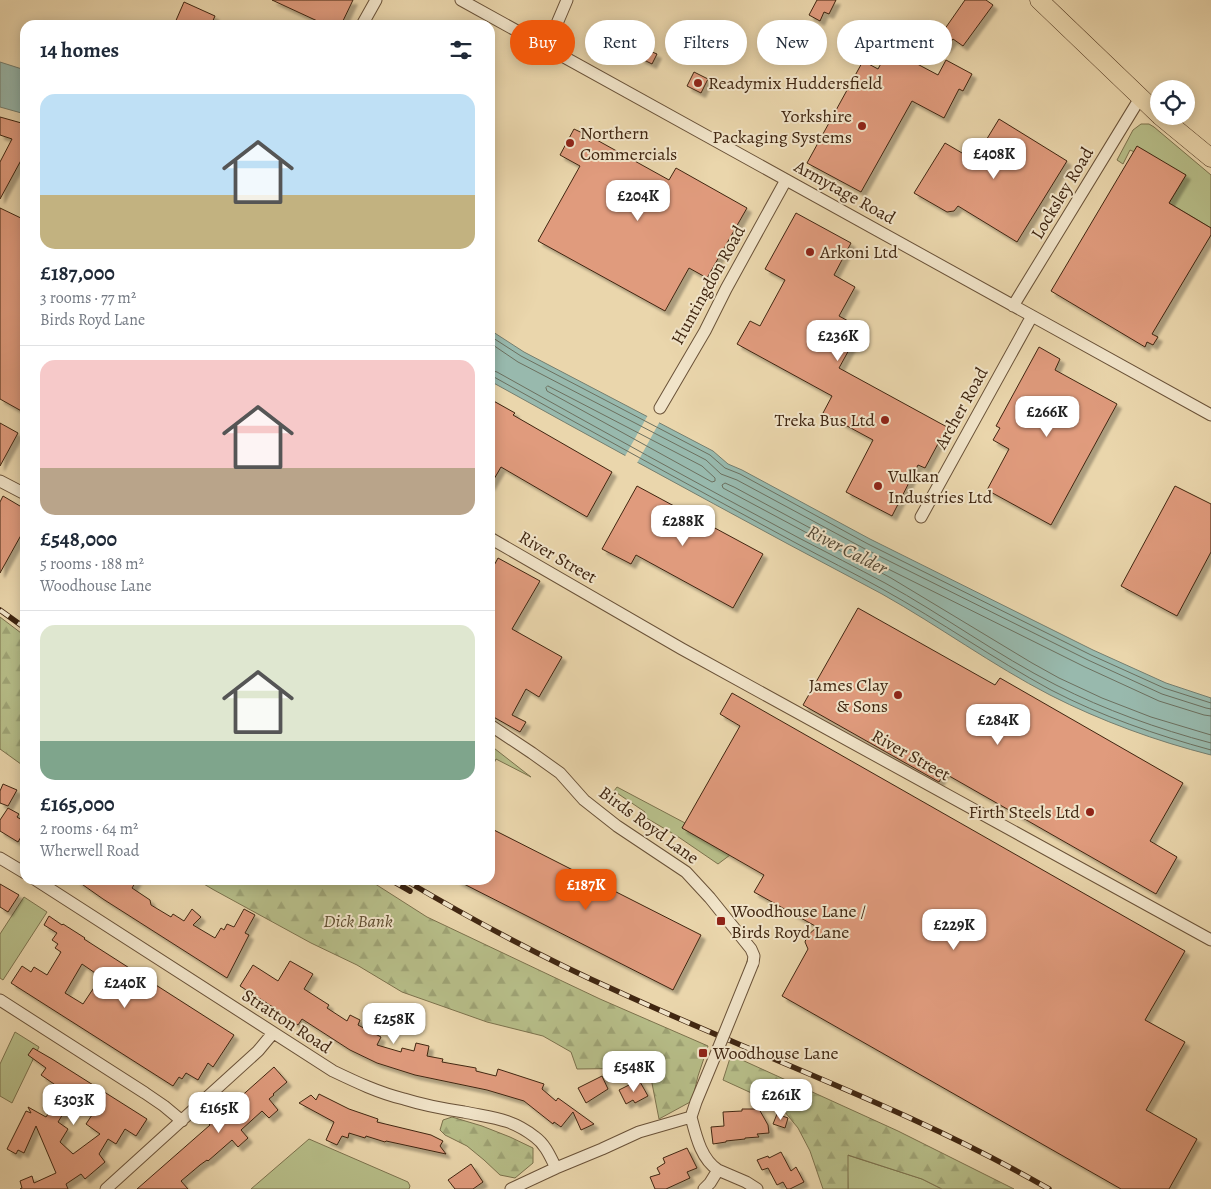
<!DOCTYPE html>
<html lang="en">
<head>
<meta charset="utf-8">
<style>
	:root { --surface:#fff; --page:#f2f2f3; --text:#1f2937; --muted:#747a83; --line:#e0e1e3; --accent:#ea580c }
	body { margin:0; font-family:Alegreya,serif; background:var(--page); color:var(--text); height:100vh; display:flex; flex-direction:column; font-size:19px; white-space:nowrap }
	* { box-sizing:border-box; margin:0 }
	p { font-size:16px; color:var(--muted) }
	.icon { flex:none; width:28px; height:28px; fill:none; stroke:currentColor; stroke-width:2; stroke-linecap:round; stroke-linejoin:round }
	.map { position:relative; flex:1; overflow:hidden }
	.details { position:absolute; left:20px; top:20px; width:475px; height:865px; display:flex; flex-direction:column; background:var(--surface); border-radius:15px; box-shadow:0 2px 12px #0003 }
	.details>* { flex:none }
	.hud { position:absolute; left:510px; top:20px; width:475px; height:45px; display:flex; gap:10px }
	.controls { position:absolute; left:1150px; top:80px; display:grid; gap:10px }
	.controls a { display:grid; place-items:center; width:45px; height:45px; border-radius:50%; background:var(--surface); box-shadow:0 2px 12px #0003; font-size:25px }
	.price { position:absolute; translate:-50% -42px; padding:0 11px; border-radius:10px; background:#fff; color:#222; font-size:16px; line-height:32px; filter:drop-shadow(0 1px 2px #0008) }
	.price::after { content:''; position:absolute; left:50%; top:30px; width:15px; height:11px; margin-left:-8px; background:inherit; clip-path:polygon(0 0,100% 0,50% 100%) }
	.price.active { background:var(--accent); color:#fff }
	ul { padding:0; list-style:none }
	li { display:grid; align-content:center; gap:10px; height:265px; padding:0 20px }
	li+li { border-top:1px solid var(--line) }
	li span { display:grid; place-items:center; height:155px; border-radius:15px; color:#555 }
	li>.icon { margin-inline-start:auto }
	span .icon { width:90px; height:90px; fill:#fffc; stroke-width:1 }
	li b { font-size:21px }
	h2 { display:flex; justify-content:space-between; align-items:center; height:60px; padding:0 20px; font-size:21px }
	.tag { padding:0 18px; border-radius:22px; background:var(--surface); box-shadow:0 2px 12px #0003; font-size:18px; line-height:45px }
	.tag.active { background:var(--accent); color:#fff }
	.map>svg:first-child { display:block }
	.grass { fill:#b7be89; stroke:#7c724d }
	.forest { fill:url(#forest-firs); stroke:#7c724d }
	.water { fill:#98b9ad; stroke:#757e6f }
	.pier { fill:#ead6ac }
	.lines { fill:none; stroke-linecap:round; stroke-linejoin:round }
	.shore { stroke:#6c705f; stroke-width:1 }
	.building { fill:#e09b7d; stroke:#402611; fill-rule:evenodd; filter:url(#shadow) }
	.street-casing { stroke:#6a5238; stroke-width:13 }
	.primary-casing { stroke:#402611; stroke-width:19 }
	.street { stroke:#f1e4c9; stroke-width:11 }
	.primary { stroke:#ead6ac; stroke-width:18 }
	.rail-casing { stroke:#402611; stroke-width:5.5 }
	.rail { stroke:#f1e4c9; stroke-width:4; stroke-dasharray:11; stroke-linecap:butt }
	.street-bridge-casing { stroke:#6a5238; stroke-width:13; stroke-linecap:butt }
	.street-bridge { stroke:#f1e4c9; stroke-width:11 }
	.poi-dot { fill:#8f2418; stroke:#f1e4c9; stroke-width:2 }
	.labels { text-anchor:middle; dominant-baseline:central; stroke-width:4; stroke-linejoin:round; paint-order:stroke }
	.poi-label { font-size:18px; fill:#402611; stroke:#f1e4c9; text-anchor:start }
	.street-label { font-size:18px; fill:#402611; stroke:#f1e4c9 }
	.park-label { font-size:18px; font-style:italic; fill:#5e4c2f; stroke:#f1e4c9 }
	.water-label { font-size:19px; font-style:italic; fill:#564b38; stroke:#f1e4c9 }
</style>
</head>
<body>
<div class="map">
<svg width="1211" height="1189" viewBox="0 0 1211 1189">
	<defs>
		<pattern id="forest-firs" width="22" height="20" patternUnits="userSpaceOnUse" patternTransform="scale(1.25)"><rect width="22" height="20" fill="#b7be89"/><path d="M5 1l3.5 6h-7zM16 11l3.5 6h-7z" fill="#9ea375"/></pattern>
		<filter id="shadow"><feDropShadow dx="4.5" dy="4.5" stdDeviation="1" flood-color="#0004"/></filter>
	</defs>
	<rect width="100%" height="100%" fill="#ead6ac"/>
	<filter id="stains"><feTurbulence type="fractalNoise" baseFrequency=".004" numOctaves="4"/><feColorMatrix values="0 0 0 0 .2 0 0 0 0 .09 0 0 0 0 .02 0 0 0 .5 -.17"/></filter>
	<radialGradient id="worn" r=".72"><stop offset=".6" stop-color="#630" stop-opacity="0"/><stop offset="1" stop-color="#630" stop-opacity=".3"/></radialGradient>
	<path class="grass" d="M 1141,124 L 1149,124 L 1154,127 L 1211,175 L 1211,228 L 1169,203 L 1186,175 L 1130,150 L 1123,164 L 1117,160 L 1133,130 Z
		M 490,745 L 531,777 L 496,759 L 490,772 Z
		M 617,787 L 685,823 L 682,828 L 730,855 L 718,864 L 677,836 L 643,816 L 645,812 L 614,791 Z
		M 24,897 L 47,912 L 3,980 L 0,978 L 0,934 Z
		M 15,1032 L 39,1047 L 12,1103 L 0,1096 L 0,1064 Z
		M 309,1139 L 408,1182 L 410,1186 L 409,1189 L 251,1189 Z
		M 847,1155 L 922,1179 L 942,1189 L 848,1189 Z"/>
	<path class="forest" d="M 0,617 L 25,636 L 25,767 L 0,749 Z
		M 197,880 L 369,880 L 427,917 L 600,999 L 708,1046 L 698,1076 L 692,1101 L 659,1119 L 649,1068 L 577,1069 L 571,1052 L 543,1036 L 487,1022 L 402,992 L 357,965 L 311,943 L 214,890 Z
		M 731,1055 L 898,1131 L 1014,1189 L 942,1189 L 922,1179 L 848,1155 L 848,1189 L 823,1189 L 810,1151 L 798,1128 L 780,1106 L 723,1080 Z
		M 452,1117 L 482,1126 L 510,1137 L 533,1148 L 533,1163 L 515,1178 L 500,1175 L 484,1160 L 467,1146 L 445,1135 L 440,1130 L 443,1120 Z"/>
	<path class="water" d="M 0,62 L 25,70 L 25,114 L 0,107 Z
		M 490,330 L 524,352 L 713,451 L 728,464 L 742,470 L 870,539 L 1093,650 L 1166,683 L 1211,698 L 1211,755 C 1156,741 1101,721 1050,695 C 992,665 939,626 882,594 C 851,577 819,561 788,544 C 688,490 589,436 490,381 Z"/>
	<path class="pier" d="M 648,415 L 660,421 L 636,465 L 624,458 Z"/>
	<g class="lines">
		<path class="shore" d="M 490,336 L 521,356 L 710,455 L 725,468 L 740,474 L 868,544 L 1091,655 L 1164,688 L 1211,703
			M 490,343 L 518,362 L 706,460 L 721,474 L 737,480 L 865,549 L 1088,660 L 1162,694 L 1206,708 L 1211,709
			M 490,370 L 497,372 C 597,428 698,484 799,538 C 828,553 857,568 885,583 C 943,615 997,655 1056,685 C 1105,710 1158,729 1211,743
			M 490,377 L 494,377 C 594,433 694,488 794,542 C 823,558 854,573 884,590 C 940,621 994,659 1051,690 C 1101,716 1156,735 1211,750
			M 548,386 L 702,466 L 715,478 L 715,481 L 712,482 L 547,391 L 546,388 Z
			M 1211,716 L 1204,715 L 1159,701 L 1085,667 L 862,556 L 734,487 L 725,483 L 722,485 L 723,488 L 891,578 L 1032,663 L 1059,678 L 1102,698 L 1151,717 L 1211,735"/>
	</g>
	<path class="building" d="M 272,0 L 353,0 L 341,25 L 326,25 Z
		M 817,0 L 836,0 L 829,14 L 824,12 L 820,21 L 809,15 Z
		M 965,0 L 986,0 L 993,5 L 963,46 L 953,39 L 944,50 L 935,43 Z
		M 184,2 L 215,16 L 211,25 L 174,25 Z
		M 645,49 L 657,54 L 652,64 L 640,58 Z
		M 889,49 L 938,75 L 946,60 L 972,74 L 963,91 L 959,89 L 944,118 L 912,101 L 861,192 L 807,163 L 863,61 L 878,69 Z
		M 694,72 L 708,79 L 701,93 L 687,86 Z
		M 0,117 L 25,124 L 25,153 L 0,199 L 0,162 L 12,139 L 0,135 Z
		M 999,119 L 1067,161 L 1017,242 L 958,206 L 954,211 L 947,212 L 914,193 L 945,143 L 974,160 Z
		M 574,129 L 595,139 L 669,180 L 676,168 L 747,208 L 707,278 L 689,268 L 665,311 L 538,241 L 580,166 L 560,155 Z
		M 1137,146 L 1186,175 L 1169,203 L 1211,228 L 1211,235 L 1152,334 L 1158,337 L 1153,345 L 1147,342 L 1145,347 L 1051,291 Z
		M 0,208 L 25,220 L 25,413 L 0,399 Z
		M 796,213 L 851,243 L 834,275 L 855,287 L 839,316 L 861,328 L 839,368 L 947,427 L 925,468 L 918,465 L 892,516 L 846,492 L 873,440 L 823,413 L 832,396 L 737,344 L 750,321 L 760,326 L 785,280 L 765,269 Z
		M 1039,347 L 1060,359 L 1055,370 L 1117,404 L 1051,525 L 987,490 L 1009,449 L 993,440 L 1000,428 L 996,426 Z
		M 490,399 L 515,413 L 513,415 L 612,472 L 587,517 L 501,467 L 490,486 Z
		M 0,423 L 18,433 L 0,466 Z
		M 637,486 L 763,554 L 733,608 L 636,555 L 631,564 L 602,549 Z
		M 1175,486 L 1211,504 L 1211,552 L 1177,616 L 1121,586 Z
		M 3,496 L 25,509 L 25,528 L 0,573 L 0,502 Z
		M 498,558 L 540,581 L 512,629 L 562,657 L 539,697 L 526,689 L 512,715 L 526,722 L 520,732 L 490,715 L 490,573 Z
		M 858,608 L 995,685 L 1000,678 L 1183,783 L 1150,841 L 1177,857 L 1156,894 L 944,773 L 939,782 L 803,705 Z
		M 732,693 L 1185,951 L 1145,1020 L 1185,1042 L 1146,1110 L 1197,1139 L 1169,1189 L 1121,1189 L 782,996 L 808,949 L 805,942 L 807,936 L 817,927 L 754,892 L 764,875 L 682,828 L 740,726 L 720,714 Z
		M 3,784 L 17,790 L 8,806 L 0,803 L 0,791 Z
		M 8,808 L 19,814 L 17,817 L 25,822 L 25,830 L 18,842 L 0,831 L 0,820 Z
		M 490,828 L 701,935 L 673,990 L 456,880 L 490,880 Z
		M 76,880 L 137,880 L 132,888 L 150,900 L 151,905 L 171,917 L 173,914 L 184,921 L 192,909 L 201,917 L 193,925 L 215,938 L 221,928 L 224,930 L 227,924 L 234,927 L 244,909 L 255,915 L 245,933 L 249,935 L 227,978 L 103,899 Z
		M 0,884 L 19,895 L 8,912 L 0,907 Z
		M 49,916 L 62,925 L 63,924 L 85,938 L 84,939 L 234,1035 L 213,1067 L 208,1063 L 198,1080 L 186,1073 L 182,1079 L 179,1077 L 173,1086 L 11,983 L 22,966 L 31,972 L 34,967 L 47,975 L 61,952 L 55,948 L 58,944 L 52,940 L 57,933 L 44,925 ZM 82,964 L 101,977 L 83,1004 L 65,993 Z
		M 290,961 L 313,974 L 304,989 L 329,1005 L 327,1008 L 347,1021 L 350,1015 L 360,1020 L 358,1025 L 381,1037 L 377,1045 L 401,1052 L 402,1048 L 414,1051 L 416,1043 L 429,1046 L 427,1056 L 443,1059 L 442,1062 L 476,1068 L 476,1071 L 496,1076 L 498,1069 L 544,1084 L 542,1089 L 556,1101 L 558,1098 L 594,1124 L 581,1130 L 573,1112 L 561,1127 L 554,1122 L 553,1124 L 524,1101 L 487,1090 L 415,1075 L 377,1063 L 350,1050 L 302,1019 L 298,1025 L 276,1011 L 276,1009 L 240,986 L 253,965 L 278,981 Z
		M 33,1048 L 52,1059 L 147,1119 L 136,1136 L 125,1129 L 116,1144 L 108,1139 L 99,1154 L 105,1162 L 85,1179 L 81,1174 L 66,1184 L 68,1189 L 20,1189 L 22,1188 L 20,1181 L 32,1176 L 34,1183 L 56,1173 L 36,1126 L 24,1153 L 18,1150 L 16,1154 L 7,1149 L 26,1111 L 31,1113 L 28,1107 L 46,1117 L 64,1091 L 41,1075 L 46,1068 L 28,1055 ZM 71,1101 L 92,1115 L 86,1124 L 100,1134 L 73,1154 L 60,1142 L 68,1129 L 58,1122 Z
		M 274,1067 L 287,1082 L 273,1094 L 274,1095 L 269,1099 L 278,1110 L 269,1118 L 262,1111 L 241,1130 L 248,1138 L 238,1147 L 232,1140 L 208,1161 L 207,1160 L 200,1165 L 181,1181 L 188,1189 L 137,1189 L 210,1125 L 209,1125 Z
		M 602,1076 L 608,1089 L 586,1103 L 578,1088 Z
		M 639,1080 L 648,1096 L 635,1103 L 633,1100 L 626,1104 L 619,1090 Z
		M 319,1094 L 349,1109 L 378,1119 L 377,1122 L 431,1135 L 443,1141 L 440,1146 L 446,1154 L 386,1141 L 385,1142 L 366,1136 L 365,1138 L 349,1133 L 348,1138 L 342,1136 L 337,1145 L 326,1140 L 334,1122 L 299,1103 L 311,1095 L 316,1100 Z
		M 742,1109 L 759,1109 L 768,1125 L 769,1133 L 757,1134 L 759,1137 L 745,1138 L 745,1139 L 726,1141 L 726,1142 L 713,1144 L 711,1127 L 724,1126 L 723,1112 L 742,1111 Z
		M 777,1114 L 788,1118 L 785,1128 L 773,1124 Z
		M 687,1148 L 697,1168 L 687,1172 L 690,1178 L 666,1189 L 655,1189 L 650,1177 L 660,1174 L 657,1168 L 665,1163 L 663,1158 Z
		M 781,1152 L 791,1171 L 796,1167 L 804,1182 L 790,1189 L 787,1189 L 783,1182 L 777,1185 L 768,1168 L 762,1170 L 757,1160 L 768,1156 L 769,1158 Z
		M 471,1164 L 483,1182 L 473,1189 L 455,1189 L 448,1180 Z"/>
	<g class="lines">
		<g class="street-casing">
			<path id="street" d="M 461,0 L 1211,415
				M 362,25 L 376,0
				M 547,47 L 567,0
				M 1013,306 L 1140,98
				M 660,408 L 705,331 L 726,289 L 786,180
				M 0,481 L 25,494
				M 921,517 L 1032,316
				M 490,538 L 682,649 L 1211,940
				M 490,725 L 532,753 L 560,773 L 584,800 L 617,826 L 686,872 L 710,898 L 751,949 L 754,956 L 753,963
				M 0,858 L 25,873
				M 36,880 L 333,1071 C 356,1082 379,1093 404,1099 C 423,1105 444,1109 464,1112 C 492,1118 511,1118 535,1137 C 545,1144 550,1156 556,1168
				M 0,1000 L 145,1093 L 164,1106 L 182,1121
				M 691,1117 C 696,1136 701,1159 718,1170
				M 106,1189 L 258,1051 L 273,1033
				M 511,1189 L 556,1168 L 602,1149 L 639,1132 L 691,1117 L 696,1102 L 718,1049
				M 704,1189 L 710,1183 L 718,1170 L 746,1182 L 757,1189"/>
		</g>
		<g class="primary-casing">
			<path id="primary" d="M 1039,0 L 1159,115
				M 1160,116 L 1211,158"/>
		</g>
		<use href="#street" class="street"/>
		<use href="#primary" class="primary"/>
		<g class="rail-casing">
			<path id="rail" d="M 0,610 L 25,628
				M 391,880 L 410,891
				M 405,880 C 474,921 545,959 619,992 C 763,1058 912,1110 1049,1189"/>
		</g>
		<use href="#rail" class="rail"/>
		<g class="street-bridge-casing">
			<path id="street-bridge" d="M 718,1049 L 753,963"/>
		</g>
		<use href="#street-bridge" class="street-bridge"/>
	</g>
	<g class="poi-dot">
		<circle cx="698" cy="83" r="5"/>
		<circle cx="862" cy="126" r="5"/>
		<circle cx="570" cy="143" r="5"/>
		<circle cx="810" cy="252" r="5"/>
		<circle cx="885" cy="420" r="5"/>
		<circle cx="878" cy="486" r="5"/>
		<circle cx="898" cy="695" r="5"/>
		<circle cx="1090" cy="812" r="5"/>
		<rect x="716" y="916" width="10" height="10" rx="2.5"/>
		<rect x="698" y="1048" width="10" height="10" rx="2.5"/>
	</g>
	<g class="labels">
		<g class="poi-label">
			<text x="708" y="83">Readymix Huddersfield</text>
			<text x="852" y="116" text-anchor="end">Yorkshire<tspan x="852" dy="21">Packaging Systems</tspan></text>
			<text x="580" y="133">Northern<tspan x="580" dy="21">Commercials</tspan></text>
			<text x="820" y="252">Arkoni Ltd</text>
			<text x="875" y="420" text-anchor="end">Treka Bus Ltd</text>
			<text x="888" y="476">Vulkan<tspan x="888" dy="21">Industries Ltd</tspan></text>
			<text x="888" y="685" text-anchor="end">James Clay<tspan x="888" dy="21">&amp; Sons</tspan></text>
			<text x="1080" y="812" text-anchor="end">Firth Steels Ltd</text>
			<text x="731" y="911">Woodhouse Lane /<tspan x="731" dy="21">Birds Royd Lane</tspan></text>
			<text x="713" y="1053">Woodhouse Lane</text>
		</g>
		<g class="street-label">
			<text transform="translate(845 192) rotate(29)">Armytage Road</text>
			<text transform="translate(1062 193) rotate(-59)">Locksley Road</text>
			<text transform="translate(708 285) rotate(-61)">Huntingdon Road</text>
			<text transform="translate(961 408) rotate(-61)">Archer Road</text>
			<text transform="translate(558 557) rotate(30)">River Street</text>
			<text transform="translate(911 755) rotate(29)">River Street</text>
			<text transform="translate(649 825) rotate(36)">Birds Royd Lane</text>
			<text transform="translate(287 1021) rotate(33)">Stratton Road</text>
		</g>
		<g class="park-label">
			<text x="358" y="921">Dick Bank</text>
		</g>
		<g class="water-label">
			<text transform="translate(847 550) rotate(27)">River Calder</text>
		</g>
	</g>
	<rect width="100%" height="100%" filter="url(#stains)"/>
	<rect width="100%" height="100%" fill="url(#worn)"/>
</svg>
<div class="controls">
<a><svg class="icon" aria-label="locate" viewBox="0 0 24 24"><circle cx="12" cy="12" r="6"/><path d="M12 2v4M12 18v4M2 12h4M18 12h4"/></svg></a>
</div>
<b class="price" style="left:994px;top:180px">£408K</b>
<b class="price" style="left:638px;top:222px">£204K</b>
<b class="price" style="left:838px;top:362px">£236K</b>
<b class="price" style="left:1047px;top:438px">£266K</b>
<b class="price" style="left:683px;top:547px">£288K</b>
<b class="price" style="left:998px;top:746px">£284K</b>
<b class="price active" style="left:586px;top:911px">£187K</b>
<b class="price" style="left:954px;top:951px">£229K</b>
<b class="price" style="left:125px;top:1009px">£240K</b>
<b class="price" style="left:394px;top:1045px">£258K</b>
<b class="price" style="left:634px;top:1093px">£548K</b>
<b class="price" style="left:781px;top:1121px">£261K</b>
<b class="price" style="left:74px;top:1126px">£303K</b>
<b class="price" style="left:219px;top:1134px">£165K</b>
<div class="hud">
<a class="tag active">Buy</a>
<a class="tag">Rent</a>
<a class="tag">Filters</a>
<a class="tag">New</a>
<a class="tag">Apartment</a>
</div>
<section class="details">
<h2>14 homes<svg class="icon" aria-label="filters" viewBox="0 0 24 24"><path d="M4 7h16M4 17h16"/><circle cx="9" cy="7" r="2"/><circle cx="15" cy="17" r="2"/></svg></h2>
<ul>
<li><span style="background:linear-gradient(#bfe0f5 65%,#c2b280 0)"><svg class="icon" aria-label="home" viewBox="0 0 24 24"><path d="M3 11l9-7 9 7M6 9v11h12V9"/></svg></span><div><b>£187,000</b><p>3 rooms · 77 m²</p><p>Birds Royd Lane</p></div></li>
<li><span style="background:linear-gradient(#f6c9c9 70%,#b9a48a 0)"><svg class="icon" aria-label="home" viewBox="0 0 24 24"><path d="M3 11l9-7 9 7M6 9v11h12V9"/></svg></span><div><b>£548,000</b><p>5 rooms · 188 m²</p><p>Woodhouse Lane</p></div></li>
<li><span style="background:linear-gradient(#dfe7d0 75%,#7fa58c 0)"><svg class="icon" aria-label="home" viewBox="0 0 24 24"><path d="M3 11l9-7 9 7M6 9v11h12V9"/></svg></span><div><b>£165,000</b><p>2 rooms · 64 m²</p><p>Wherwell Road</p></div></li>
</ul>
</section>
</div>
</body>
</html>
